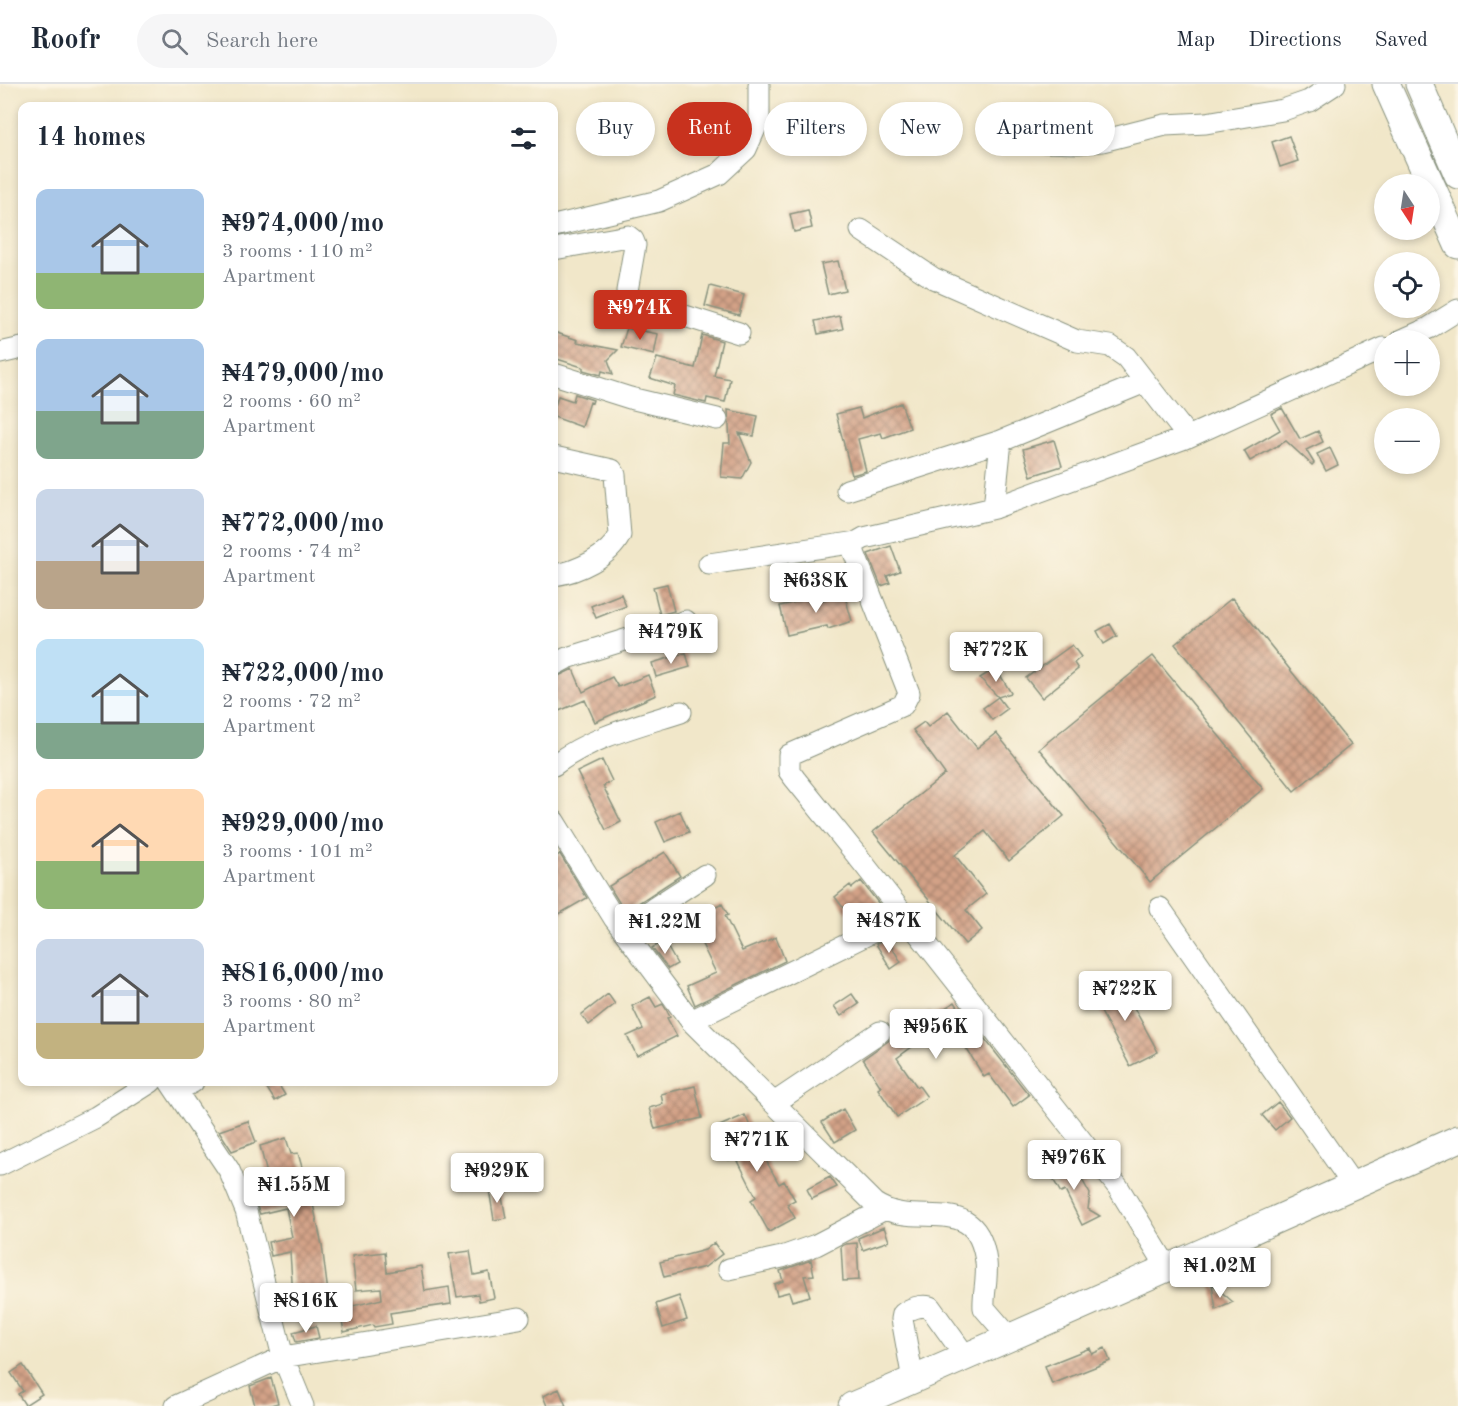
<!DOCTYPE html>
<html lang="en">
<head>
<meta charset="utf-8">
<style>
	:root { --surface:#fff; --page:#f6f6f7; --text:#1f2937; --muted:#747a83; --line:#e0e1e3; --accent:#c8321e }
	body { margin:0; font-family:"Old Standard TT",serif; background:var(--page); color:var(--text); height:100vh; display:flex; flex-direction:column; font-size:22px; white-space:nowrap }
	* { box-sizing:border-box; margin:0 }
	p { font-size:20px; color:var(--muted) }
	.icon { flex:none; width:33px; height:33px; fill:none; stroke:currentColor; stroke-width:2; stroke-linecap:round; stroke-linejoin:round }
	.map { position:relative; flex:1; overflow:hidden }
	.sheet { position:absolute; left:18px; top:18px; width:540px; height:984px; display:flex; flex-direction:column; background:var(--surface); border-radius:12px; box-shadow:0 3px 9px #0003 }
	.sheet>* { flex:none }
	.guide { position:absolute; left:576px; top:18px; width:570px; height:54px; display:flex; gap:12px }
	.needle { width:39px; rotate:168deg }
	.fabs { position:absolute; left:1374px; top:90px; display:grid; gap:12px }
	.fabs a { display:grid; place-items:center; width:66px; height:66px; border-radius:50%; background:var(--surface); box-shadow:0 3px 9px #0003; font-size:30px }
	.price { position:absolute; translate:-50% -51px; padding:0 14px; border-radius:6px; background:#fff; color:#222; font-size:20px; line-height:39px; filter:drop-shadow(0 2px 3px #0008) }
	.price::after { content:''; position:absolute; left:50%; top:36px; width:18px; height:14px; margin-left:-9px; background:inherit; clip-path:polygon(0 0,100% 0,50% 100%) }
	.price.on { background:var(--accent); color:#fff }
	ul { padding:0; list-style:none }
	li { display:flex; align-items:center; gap:18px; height:150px; padding:0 18px }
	li span { display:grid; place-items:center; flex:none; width:168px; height:120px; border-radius:12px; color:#555 }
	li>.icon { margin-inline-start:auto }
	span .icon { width:72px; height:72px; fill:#fffc; stroke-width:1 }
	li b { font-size:26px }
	h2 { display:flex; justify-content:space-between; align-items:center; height:72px; padding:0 18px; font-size:26px }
	.tag { padding:0 21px; border-radius:27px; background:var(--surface); box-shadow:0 3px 9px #0003; font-size:21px; line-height:54px }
	.tag.on { background:var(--accent); color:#fff }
	header { display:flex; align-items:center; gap:36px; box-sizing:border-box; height:84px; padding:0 30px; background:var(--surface); border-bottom:2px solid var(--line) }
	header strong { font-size:28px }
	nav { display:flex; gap:33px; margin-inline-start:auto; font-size:21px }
	.search { width:420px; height:54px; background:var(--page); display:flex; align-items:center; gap:15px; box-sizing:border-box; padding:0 21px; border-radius:33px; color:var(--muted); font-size:22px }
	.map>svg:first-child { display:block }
	.building { fill:url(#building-cross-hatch) }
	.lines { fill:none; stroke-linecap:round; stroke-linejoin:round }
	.minor-casing { stroke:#88927e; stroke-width:23 }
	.major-casing { stroke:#88927e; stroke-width:29 }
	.minor { stroke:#fff; stroke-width:21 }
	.major { stroke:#fff; stroke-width:27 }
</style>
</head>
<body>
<header>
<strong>Roofr</strong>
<div class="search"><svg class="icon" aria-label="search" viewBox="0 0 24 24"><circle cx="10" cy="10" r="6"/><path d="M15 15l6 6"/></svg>Search here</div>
<nav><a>Map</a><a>Directions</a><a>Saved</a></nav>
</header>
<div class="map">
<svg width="1458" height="1322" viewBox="0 0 1458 1322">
	<defs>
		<pattern id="building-cross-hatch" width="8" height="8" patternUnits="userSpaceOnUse" patternTransform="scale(1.5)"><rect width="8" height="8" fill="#d3a287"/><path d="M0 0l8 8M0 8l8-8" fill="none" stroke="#ab856f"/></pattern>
	</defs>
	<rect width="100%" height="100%" fill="#fcf5e5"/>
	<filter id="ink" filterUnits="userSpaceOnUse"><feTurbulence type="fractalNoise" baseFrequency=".0167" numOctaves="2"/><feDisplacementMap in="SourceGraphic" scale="12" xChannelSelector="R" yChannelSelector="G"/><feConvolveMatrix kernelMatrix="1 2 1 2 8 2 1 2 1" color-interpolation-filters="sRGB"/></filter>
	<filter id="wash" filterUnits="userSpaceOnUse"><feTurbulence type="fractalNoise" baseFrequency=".008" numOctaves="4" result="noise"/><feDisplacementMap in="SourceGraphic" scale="24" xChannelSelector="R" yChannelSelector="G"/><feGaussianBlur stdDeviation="1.35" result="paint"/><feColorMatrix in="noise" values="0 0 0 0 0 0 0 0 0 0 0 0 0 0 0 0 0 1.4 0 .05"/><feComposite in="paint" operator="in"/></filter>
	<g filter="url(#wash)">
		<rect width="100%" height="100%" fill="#f1e7c9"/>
		<g id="blocks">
			<path class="building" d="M 1042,20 L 1049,37 L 1038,41 L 1031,25 Z
				M 1289,52 L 1298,77 L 1280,83 L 1272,58 Z
				M 808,126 L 812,144 L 794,148 L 790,130 Z
				M 838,177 L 845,206 L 828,210 L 821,180 Z
				M 710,202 L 744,211 L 739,231 L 705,222 Z
				M 840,232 L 843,245 L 818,250 L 815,237 Z
				M 627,244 L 658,250 L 654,271 L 621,263 Z
				M 554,248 L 578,256 L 577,258 L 618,266 L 608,276 L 613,290 L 602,287 L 601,291 L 583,286 L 583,283 L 579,282 L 554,274 Z
				M 702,251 L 722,257 L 714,292 L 730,295 L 725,318 L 707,314 L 706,319 L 673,311 L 675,302 L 650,294 L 657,274 L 695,284 Z
				M 575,310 L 593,316 L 592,319 L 590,318 L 582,343 L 554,333 L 554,325 L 558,312 L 573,317 Z
				M 901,319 L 910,344 L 883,354 L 881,349 L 858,355 L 866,387 L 852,391 L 836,330 L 859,324 L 862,334 Z
				M 1282,324 L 1300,355 L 1318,347 L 1323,358 L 1306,366 L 1314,379 L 1312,381 L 1286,357 L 1250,377 L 1244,367 L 1280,346 L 1271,330 Z
				M 728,326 L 758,332 L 754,352 L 739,349 L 751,378 L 742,395 L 721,393 L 724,359 L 730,359 Z
				M 1054,356 L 1062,382 L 1031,392 L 1023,365 Z
				M 1330,364 L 1338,381 L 1326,387 L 1317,370 Z
				M 891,462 L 900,487 L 887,492 L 890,499 L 881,502 L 868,470 Z
				M 667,500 L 674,527 L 660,531 L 653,503 Z
				M 844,509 L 852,537 L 828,545 L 827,542 L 787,551 L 780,522 L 808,515 L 810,520 Z
				M 621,510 L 626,522 L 596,534 L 591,522 Z
				M 1232,514 L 1351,661 L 1294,707 L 1175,560 Z
				M 1110,540 L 1117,552 L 1104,560 L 1097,547 Z
				M 1072,561 L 1081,573 L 1074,579 L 1078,585 L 1042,614 L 1026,594 Z
				M 686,569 L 690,583 L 656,593 L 652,579 Z
				M 1153,572 L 1263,705 L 1150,798 L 1039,665 Z
				M 996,584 L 1011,609 L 998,613 L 980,594 Z
				M 573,585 L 583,608 L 612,593 L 618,603 L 648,591 L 656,611 L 595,638 L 585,616 L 559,627 L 554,614 L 554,594 Z
				M 998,613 L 1007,625 L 992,636 L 983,624 Z
				M 948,627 L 977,664 L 996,649 L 1064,732 L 1009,777 L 985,747 L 955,771 L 986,810 L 966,826 L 982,846 L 965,860 L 873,748 L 945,690 L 913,646 L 924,638 L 928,643 Z
				M 602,676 L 612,697 L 603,702 L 621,738 L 606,746 L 577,688 Z
				M 680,727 L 689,748 L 665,758 L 656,738 Z
				M 665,768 L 680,792 L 625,828 L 609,802 Z
				M 560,770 L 587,814 L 554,833 L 554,774 Z
				M 861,797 L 883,825 L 874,833 L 863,839 L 854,825 L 847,829 L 835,813 L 850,801 L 852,804 Z
				M 722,820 L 728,831 L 725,832 L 742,867 L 776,853 L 785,877 L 695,921 L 687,902 L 716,889 L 696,848 L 692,850 L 685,839 Z
				M 676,825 L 685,839 L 663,854 L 653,840 Z
				M 887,855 L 901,878 L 891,885 L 876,860 Z
				M 664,857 L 677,880 L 668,885 L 652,864 Z
				M 1118,894 L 1158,968 L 1130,982 L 1092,911 L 1106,908 L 1103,896 Z
				M 608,910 L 615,920 L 589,941 L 581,931 Z
				M 852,910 L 859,920 L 841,932 L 834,922 Z
				M 650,913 L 656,923 L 663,920 L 666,925 L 670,933 L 667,934 L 677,952 L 637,972 L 627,952 L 643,945 L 632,922 Z
				M 955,918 L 979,957 L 984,954 L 1029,1011 L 1013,1023 L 989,990 L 984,993 L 960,954 L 949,960 L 939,943 L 897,974 L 917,1003 L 919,1002 L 927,1013 L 897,1033 L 878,1005 L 881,1003 L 863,975 L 929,928 L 932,932 Z
				M 263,998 L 277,998 L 285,1011 L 275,1017 Z
				M 695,1002 L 702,1034 L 655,1045 L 649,1024 L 663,1020 L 661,1010 Z
				M 1278,1018 L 1290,1033 L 1275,1046 L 1262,1031 Z
				M 843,1025 L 855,1046 L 835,1058 L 822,1038 Z
				M 745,1031 L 763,1071 L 779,1100 L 784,1097 L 795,1116 L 787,1120 L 795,1134 L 769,1148 L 751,1116 L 756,1113 L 736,1073 L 729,1076 L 715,1044 Z
				M 248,1037 L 256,1058 L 232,1067 L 219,1047 Z
				M 286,1054 L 291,1070 L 298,1069 L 305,1094 L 307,1093 L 322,1161 L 328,1209 L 293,1212 L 290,1168 L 271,1172 L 268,1158 L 292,1153 L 286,1124 L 260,1130 L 251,1107 L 270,1102 L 260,1062 Z
				M 1071,1076 L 1090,1110 L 1088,1125 L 1100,1132 L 1082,1141 L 1065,1107 L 1061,1109 L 1049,1088 Z
				M 830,1093 L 837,1103 L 812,1115 L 807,1105 Z
				M 500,1103 L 506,1134 L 494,1136 L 489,1105 Z
				M 884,1143 L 889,1157 L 863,1166 L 858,1154 Z
				M 714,1159 L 722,1170 L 705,1183 L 664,1193 L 660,1178 L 705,1166 Z
				M 857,1159 L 859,1196 L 843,1197 L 841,1162 L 846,1160 Z
				M 470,1167 L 474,1191 L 489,1188 L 494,1214 L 479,1217 L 478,1210 L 457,1213 L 449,1170 Z
				M 385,1168 L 387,1188 L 421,1182 L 425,1207 L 449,1203 L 451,1220 L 390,1229 L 392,1240 L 374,1243 L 373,1241 L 344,1248 L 340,1225 L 382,1215 L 381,1204 L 356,1206 L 352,1172 Z
				M 811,1176 L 814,1191 L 804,1192 L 810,1212 L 792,1217 L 789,1208 L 777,1211 L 774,1200 L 783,1197 L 780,1187 Z
				M 1212,1200 L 1233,1218 L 1216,1226 Z
				M 679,1212 L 687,1236 L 663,1244 L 656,1220 Z
				M 316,1242 L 319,1254 L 296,1258 L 293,1248 Z
				M 1090,1264 L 1092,1270 L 1105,1264 L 1110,1277 L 1052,1300 L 1045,1282 Z
				M 23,1281 L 42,1310 L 25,1321 L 18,1310 L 23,1307 L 11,1289 Z
				M 271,1294 L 278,1319 L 267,1322 L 255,1322 L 250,1302 Z
				M 559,1305 L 566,1322 L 547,1322 L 543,1312 Z"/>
		</g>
	</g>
	<g filter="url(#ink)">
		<use href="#blocks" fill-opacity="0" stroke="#88927e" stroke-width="1.5"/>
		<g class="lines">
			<g class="minor-casing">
				<path id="minor" d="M 1045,58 L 1078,59 L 1102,57 L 1165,41 L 1206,39 L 1283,26 L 1309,17 L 1335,0
					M 554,142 L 659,117 L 719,90 L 746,65 L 759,36 L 759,0
					M 861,146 L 933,194 L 1077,257 L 1110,262 L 1126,273 L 1188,353
					M 554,165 L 628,152 L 633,156 L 635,161 L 627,207 L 629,212 L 634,216 L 739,249
					M 1402,256 L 1429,244 L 1458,226
					M 0,269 L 22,264
					M 554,290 L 630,314 L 717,335
					M 554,373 L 612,386 L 615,391 L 620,451 C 609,473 577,488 554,491
					M 847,406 L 1001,357 L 1145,298
					M 994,424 L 1001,357
					M 709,480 L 857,458
					M 554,581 L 567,574 L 686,537
					M 554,681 C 591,653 637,642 681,628
					M 554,737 L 614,834 L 691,937 L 874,1119 C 917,1149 977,1104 986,1178 C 988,1194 983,1209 984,1224 L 1010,1254
					M 1160,824 L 1353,1101
					M 622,845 L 705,791
					M 691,937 L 905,832
					M 170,998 L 229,1086 L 246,1127 L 283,1273 L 303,1322
					M 176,1007 L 193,998
					M 774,1019 L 880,948
					M 0,1081 L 96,1033 L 151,998
					M 1167,1183 L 1118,1103 L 863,779 L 795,695 L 789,687 L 789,671 L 903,621 L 909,609 L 853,466 L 857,458 L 864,454 L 994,424 L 1188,353 L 1384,264
					M 729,1185 L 782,1173 L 816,1161 L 883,1126
					M 913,1296 L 902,1235 L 903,1230 C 910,1224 921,1221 930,1223 L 966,1273
					M 176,1322 L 283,1273 L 519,1234"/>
			</g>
			<g class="major-casing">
				<path id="major" d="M 1386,0 L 1458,161
					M 1419,0 L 1458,91
					M 852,1322 C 1055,1235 1256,1144 1458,1055"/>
			</g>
			<use href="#minor" class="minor"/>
			<use href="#major" class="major"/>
		</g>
	</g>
</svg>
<div class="fabs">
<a><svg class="needle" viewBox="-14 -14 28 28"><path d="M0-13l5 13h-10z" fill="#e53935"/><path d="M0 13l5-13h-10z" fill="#747a83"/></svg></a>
<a><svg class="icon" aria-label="locate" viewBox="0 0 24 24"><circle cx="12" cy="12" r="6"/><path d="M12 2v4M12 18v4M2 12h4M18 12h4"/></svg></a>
<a>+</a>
<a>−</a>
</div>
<b class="price on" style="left:640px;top:257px">₦974K</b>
<b class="price" style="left:816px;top:530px">₦638K</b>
<b class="price" style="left:671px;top:581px">₦479K</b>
<b class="price" style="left:996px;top:599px">₦772K</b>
<b class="price" style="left:889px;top:870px">₦487K</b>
<b class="price" style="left:665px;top:871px">₦1.22M</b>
<b class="price" style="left:1125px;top:938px">₦722K</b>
<b class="price" style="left:936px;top:976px">₦956K</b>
<b class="price" style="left:757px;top:1089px">₦771K</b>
<b class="price" style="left:1074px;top:1107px">₦976K</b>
<b class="price" style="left:497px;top:1120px">₦929K</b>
<b class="price" style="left:294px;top:1134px">₦1.55M</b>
<b class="price" style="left:1220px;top:1215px">₦1.02M</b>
<b class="price" style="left:306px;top:1250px">₦816K</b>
<div class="guide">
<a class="tag">Buy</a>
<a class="tag on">Rent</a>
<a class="tag">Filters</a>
<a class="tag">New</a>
<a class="tag">Apartment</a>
</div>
<section class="sheet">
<h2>14 homes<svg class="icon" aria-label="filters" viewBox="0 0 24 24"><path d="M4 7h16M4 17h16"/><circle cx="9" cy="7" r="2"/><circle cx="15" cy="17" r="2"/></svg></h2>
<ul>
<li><span style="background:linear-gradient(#a9c7e8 70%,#8fb573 0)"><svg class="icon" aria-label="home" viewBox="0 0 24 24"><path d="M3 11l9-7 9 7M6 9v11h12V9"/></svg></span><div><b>₦974,000/mo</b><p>3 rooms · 110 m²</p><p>Apartment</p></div></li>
<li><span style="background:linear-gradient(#a9c7e8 60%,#7fa58c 0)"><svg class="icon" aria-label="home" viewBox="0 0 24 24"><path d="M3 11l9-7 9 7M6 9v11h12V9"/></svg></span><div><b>₦479,000/mo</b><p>2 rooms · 60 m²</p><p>Apartment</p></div></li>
<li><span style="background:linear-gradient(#c9d6e8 60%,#b9a48a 0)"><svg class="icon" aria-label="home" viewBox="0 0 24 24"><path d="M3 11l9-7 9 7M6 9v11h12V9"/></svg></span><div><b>₦772,000/mo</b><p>2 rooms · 74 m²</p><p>Apartment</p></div></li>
<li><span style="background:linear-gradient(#bfe0f5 70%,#7fa58c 0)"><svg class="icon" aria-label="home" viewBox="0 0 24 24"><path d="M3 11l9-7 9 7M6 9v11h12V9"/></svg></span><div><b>₦722,000/mo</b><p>2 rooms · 72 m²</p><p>Apartment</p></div></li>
<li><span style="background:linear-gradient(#ffd9b3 60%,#8fb573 0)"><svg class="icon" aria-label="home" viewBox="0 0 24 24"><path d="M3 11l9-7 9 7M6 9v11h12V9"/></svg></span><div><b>₦929,000/mo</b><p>3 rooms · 101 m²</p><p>Apartment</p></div></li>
<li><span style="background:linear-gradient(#c9d6e8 70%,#c2b280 0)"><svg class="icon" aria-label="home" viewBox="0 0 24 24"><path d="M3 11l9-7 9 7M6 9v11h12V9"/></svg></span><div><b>₦816,000/mo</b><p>3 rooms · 80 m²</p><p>Apartment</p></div></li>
</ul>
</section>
</div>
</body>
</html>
